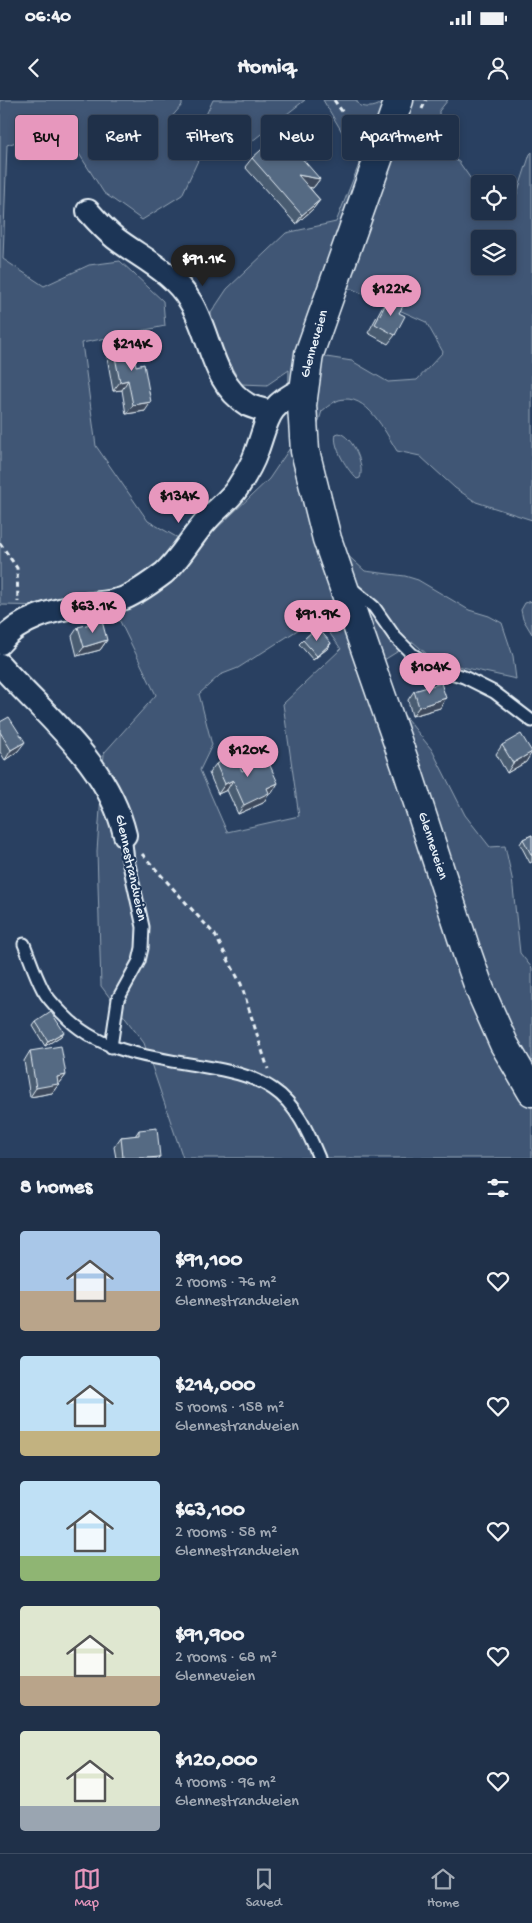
<!DOCTYPE html>
<html lang="en">
<head>
<meta charset="utf-8">
<style>
	:root { --surface:#1f3049; --page:#273850; --text:#f1f3f6; --muted:#a1a9b4; --line:#3c4b61; --accent:#e797bd }
	body { margin:0; font-family:"Gochi Hand",sans-serif; background:var(--page); color:var(--text); height:100vh; display:flex; flex-direction:column; font-size:19px; white-space:nowrap }
	* { box-sizing:border-box; margin:0 }
	p { font-size:16px; color:var(--muted) }
	.icon { flex:none; width:28px; height:28px; fill:none; stroke:currentColor; stroke-width:2; stroke-linecap:round; stroke-linejoin:round }
	.map { position:relative; height:1058px; overflow:hidden }
	.side { display:flex; flex-direction:column; background:var(--surface); flex:1 }
	.side>* { flex:none }
	.banner { position:absolute; left:15px; top:15px; width:502px; height:45px; display:flex; gap:10px }
	.buttons { position:absolute; left:471px; top:75px; display:grid; gap:10px }
	.buttons a { display:grid; place-items:center; width:45px; height:45px; border-radius:5px; background:var(--surface); box-shadow:0 2px 8px #0003,0 0 0 1px var(--line); font-size:25px }
	.price { position:absolute; translate:-50% -42px; padding:0 11px; border-radius:18px; background:var(--accent); color:#111; font-size:16px; line-height:32px; filter:drop-shadow(0 1px 2px #0008) }
	.price::after { content:''; position:absolute; left:50%; top:30px; width:15px; height:11px; margin-left:-8px; background:inherit; clip-path:polygon(0 0,100% 0,50% 100%) }
	.price.current { background:#222; color:#fff }
	ul { padding:0; list-style:none }
	li { display:flex; align-items:center; gap:15px; height:125px; padding:0 20px }
	li span { display:grid; place-items:center; flex:none; width:140px; height:100px; border-radius:5px; color:#555 }
	li>.icon { margin-inline-start:auto }
	span .icon { width:60px; height:60px; fill:#fffc; stroke-width:1 }
	li b { font-size:21px }
	h2 { display:flex; justify-content:space-between; align-items:center; height:60px; padding:0 20px; font-size:21px }
	.tag { padding:0 18px; border-radius:5px; background:var(--surface); box-shadow:0 2px 8px #0003,0 0 0 1px var(--line); font-size:18px; line-height:45px }
	.tag.current { background:var(--accent); color:#111 }
	.status { display:flex; justify-content:space-between; align-items:center; height:35px; padding:0 25px; background:var(--surface); direction:ltr }
	.status svg { height:14px; fill:currentColor }
	header { display:flex; justify-content:space-between; align-items:center; height:65px; padding:0 20px; background:var(--surface); font-size:22px; font-weight:700 }
	.tab-bar { display:flex; justify-content:space-around; align-items:center; height:70px; border-top:1px solid var(--line); background:var(--surface); font-size:14px; color:var(--muted) }
	.tab-bar a { display:grid; justify-items:center; gap:2px }
	.tab-bar .current { color:var(--accent) }
	.map>svg:first-child { display:block }
	.green { fill:#415774; stroke:#94a4b6; fill-rule:evenodd }
	.lines { fill:none; stroke-linecap:round; stroke-linejoin:round }
	.service-casing { stroke:#e8f1f8; stroke-width:15 }
	.minor-casing { stroke:#e8f1f8; stroke-width:26 }
	.secondary-casing { stroke:#e8f1f8; stroke-width:31 }
	.path { stroke:#e8f1f8; stroke-width:3; stroke-dasharray:5 4; stroke-linecap:butt }
	.service { stroke:#1d3557; stroke-width:11 }
	.minor { stroke:#1d3557; stroke-width:22 }
	.secondary { stroke:#1d3557; stroke-width:28 }
	.wall { fill:#495b71; stroke:#e8f1f8 }
	.shaded-wall { fill:#3c4a5c; stroke:#e8f1f8 }
	.building { fill:#556a83; stroke:#e8f1f8 }
	.labels { text-anchor:middle; dominant-baseline:central; stroke-width:4.5; stroke-linejoin:round; paint-order:stroke }
	.street-label { font-size:14px; fill:#e8f1f8; stroke:#1d3557 }
</style>
</head>
<body>
<div class="status"><b>06:40</b><svg viewBox="0 0 49 12"><path d="M0 12V9h3v3zM5 12V6h3v6zM10 12V3h3v9zM15 12V0h3v12zM26 1h20v11H26zM47 4h2v5h-2z"/></svg></div>
<header><svg class="icon" aria-label="back" viewBox="0 0 24 24"><path d="M15 5l-7 7 7 7"/></svg>Homiq<svg class="icon" aria-label="person" viewBox="0 0 24 24"><circle cx="12" cy="8" r="4"/><path d="M4 21q1-7 8-7t8 7"/></svg></header>
<div class="map">
<svg width="532" height="1058" viewBox="0 0 532 1058">
	<rect width="100%" height="100%" fill="#294061"/>
	<filter id="ink" filterUnits="userSpaceOnUse"><feTurbulence type="fractalNoise" baseFrequency=".02" numOctaves="2"/><feDisplacementMap in="SourceGraphic" scale="10" xChannelSelector="R" yChannelSelector="G"/><feConvolveMatrix kernelMatrix="1 2 1 2 8 2 1 2 1" color-interpolation-filters="sRGB"/></filter>
	<g filter="url(#ink)">
		<path class="green" d="M 0,0 L 182,0 L 182,5 L 169,20 L 190,39 L 204,19 L 213,0 L 305,0 L 238,52 L 200,56 L 182,95 L 142,120 L 104,93 L 62,27 L 7,45 L 3,159 L 44,186 L 89,165 L 120,161 L 163,201 L 165,226 L 82,243 L 96,346 L 148,421 L 196,448 L 269,379 L 292,345 L 288,312 L 289,270 L 267,285 L 241,284 L 211,230 L 211,213 L 227,189 L 286,133 L 336,122 L 360,62 L 323,0 L 356,0 L 360,6 C 368,8 378,8 384,0 L 448,0 L 439,11 L 440,51 L 459,62 L 480,92 L 480,111 L 508,111 L 508,108 L 513,106 L 530,54 L 532,52 L 532,420 L 476,402 L 455,388 L 420,356 L 397,351 C 385,332 367,292 339,300 C 333,302 327,307 322,311 L 315,333 L 322,372 L 344,452 L 365,471 L 405,476 L 418,480 L 469,510 L 489,516 L 502,523 L 513,556 L 516,579 L 435,561 L 413,542 L 384,560 L 403,614 L 432,650 L 465,715 L 490,747 L 505,746 L 512,778 L 520,853 L 532,868 L 532,1058 L 183,1058 L 144,943 L 101,886 L 97,751 L 104,653 L 156,595 L 113,507 L 0,505 ZM 480,139 L 508,139 L 508,166 L 480,166 ZM 352,189 L 426,222 L 443,252 L 417,280 L 388,282 L 352,261 L 320,256 L 342,190 ZM 318,517 L 341,549 L 283,604 L 299,716 L 227,732 L 200,670 L 212,645 L 199,594 L 220,575 L 238,568 Z
			M 339,333 C 353,337 365,365 360,378 L 357,379 C 348,371 332,346 336,334 Z
			M 532,501 L 532,534 L 523,519 L 521,510 L 525,503 Z"/>
		<g class="lines">
			<g class="service-casing">
				<path id="service" d="M 348,493 L 355,491 L 374,507 L 395,537 L 412,554 L 430,566 L 464,577 L 494,592 L 532,621
					M 24,844 C 30,859 35,875 43,890 C 48,899 55,906 62,913 C 99,953 151,957 201,966 C 225,970 252,975 273,989 C 296,1004 309,1034 319,1058
					M 111,947 L 118,899 L 139,861 L 142,848 L 143,827 L 128,760 L 125,735"/>
			</g>
			<g class="minor-casing">
				<path id="minor" d="M 88,111 C 96,120 105,130 115,138 C 141,158 172,171 190,201 C 211,234 211,283 248,305 C 255,308 263,310 270,312
					M 0,543 C 19,518 54,510 84,505 C 97,503 110,503 122,499 C 136,494 152,482 164,473 C 181,458 192,436 207,420 C 217,408 230,400 238,387 C 245,376 252,365 256,353 C 269,318 265,307 303,289
					M 0,565 C 47,618 108,663 125,735"/>
			</g>
			<g class="secondary-casing">
				<path id="secondary" d="M 399,0 L 309,254 L 302,305 L 305,351 L 327,439 L 408,672 L 467,853 L 480,890 L 504,944 L 532,992"/>
			</g>
			<path class="path" d="M 334,0 L 356,31 L 364,34
				M 422,9 L 426,0
				M 0,443 L 17,468 L 18,502
				M 142,754 L 215,835 L 241,884 L 268,969"/>
			<use href="#service" class="service"/>
			<use href="#minor" class="minor"/>
			<use href="#secondary" class="secondary"/>
		</g>
		<path class="wall" d="M 252,58 L 283,58 L 320,79 L 313,88 L 309,87 L 320,100 L 313,109 L 296,124 L 245,67 Z
			M 389,198 L 399,213 L 395,235 L 388,244 L 368,233 L 382,207 Z
			M 112,242 L 145,311 L 126,314 L 122,290 L 113,291 L 106,251 Z
			M 78,527 L 107,540 L 100,550 L 77,556 L 72,536 Z
			M 303,540 L 331,543 L 328,548 L 313,560 L 299,544 Z
			M 414,591 L 440,608 L 412,616 L 408,600 Z
			M 0,622 L 18,651 L 5,660 L 0,652 Z
			M 502,645 L 526,662 L 507,673 L 496,654 Z
			M 216,664 L 242,671 L 272,693 L 269,694 L 263,703 L 238,714 L 227,690 L 218,694 L 209,673 Z
			M 532,735 L 532,762 L 530,763 L 520,744 L 523,739 Z
			M 36,922 L 64,932 L 61,936 L 45,946 L 33,926 Z
			M 30,951 L 66,975 L 52,993 L 30,997 L 24,961 Z
			M 139,1030 L 159,1058 L 116,1058 L 114,1047 L 121,1037 L 135,1036 Z"/>
		<path class="shaded-wall" d="M 298,75 L 320,79 L 313,88 L 291,84 Z
			M 320,100 L 313,109 L 296,124 L 302,115 Z
			M 128,280 L 122,290 L 113,291 L 120,282 Z
			M 151,302 L 145,311 L 126,314 L 133,305 Z
			M 107,540 L 100,550 L 77,556 L 84,547 Z
			M 331,543 L 328,548 L 313,560 L 317,556 Z
			M 446,598 L 440,608 L 412,616 L 419,607 Z
			M 25,642 L 18,651 L 5,660 L 11,650 Z
			M 532,652 L 526,662 L 507,673 L 513,663 Z
			M 233,680 L 227,690 L 218,694 L 225,684 Z
			M 278,683 L 272,693 L 269,694 L 263,703 L 238,714 L 244,705 L 267,688 Z
			M 64,932 L 61,936 L 45,946 L 48,941 Z
			M 66,975 L 52,993 L 30,997 L 36,988 L 57,977 Z"/>
		<path class="building" d="M 269,43 L 283,58 L 293,48 L 320,79 L 298,75 L 320,100 L 302,115 L 252,58 Z
			M 389,198 L 403,206 L 399,213 L 405,216 L 395,235 L 375,224 Z
			M 131,239 L 136,266 L 144,264 L 151,302 L 133,305 L 128,280 L 120,282 L 112,242 Z
			M 102,521 L 107,540 L 84,547 L 78,527 Z
			M 317,527 L 331,543 L 317,556 L 303,540 Z
			M 441,583 L 446,598 L 419,607 L 414,591 Z
			M 9,617 L 25,642 L 11,650 L 0,632 L 0,622 Z
			M 521,634 L 532,652 L 513,663 L 502,645 Z
			M 235,655 L 242,671 L 267,659 L 278,683 L 267,688 L 269,693 L 244,705 L 233,680 L 225,684 L 216,664 Z
			M 532,735 L 532,756 L 523,739 Z
			M 51,912 L 64,932 L 48,941 L 36,922 Z
			M 61,946 L 66,975 L 57,977 L 58,984 L 36,988 L 30,951 Z
			M 157,1028 L 160,1057 L 147,1058 L 123,1058 L 121,1037 L 139,1035 L 139,1030 Z"/>
	</g>
	<g class="labels">
		<g class="street-label">
			<text transform="translate(315 244) rotate(-74)">Glenneveien</text>
			<text transform="translate(432 746) rotate(72)">Glenneveien</text>
			<text transform="translate(130 768) rotate(78)">Glennestrandveien</text>
		</g>
	</g>
</svg>
<div class="buttons">
<a><svg class="icon" aria-label="locate" viewBox="0 0 24 24"><circle cx="12" cy="12" r="6"/><path d="M12 2v4M12 18v4M2 12h4M18 12h4"/></svg></a>
<a><svg class="icon" aria-label="layers" viewBox="0 0 24 24"><path d="M12 4l9 5-9 5-9-5zM3 14l9 5 9-5"/></svg></a>
</div>
<b class="price current" style="left:203px;top:187px">$91.1K</b>
<b class="price" style="left:391px;top:217px">$122K</b>
<b class="price" style="left:132px;top:272px">$214K</b>
<b class="price" style="left:179px;top:424px">$134K</b>
<b class="price" style="left:93px;top:534px">$63.1K</b>
<b class="price" style="left:317px;top:542px">$91.9K</b>
<b class="price" style="left:430px;top:595px">$104K</b>
<b class="price" style="left:248px;top:678px">$120K</b>
<div class="banner">
<a class="tag current">Buy</a>
<a class="tag">Rent</a>
<a class="tag">Filters</a>
<a class="tag">New</a>
<a class="tag">Apartment</a>
</div>
</div>
<section class="side">
<h2>8 homes<svg class="icon" aria-label="filters" viewBox="0 0 24 24"><path d="M4 7h16M4 17h16"/><circle cx="9" cy="7" r="2"/><circle cx="15" cy="17" r="2"/></svg></h2>
<ul>
<li><span style="background:linear-gradient(#a9c7e8 60%,#b9a48a 0)"><svg class="icon" aria-label="home" viewBox="0 0 24 24"><path d="M3 11l9-7 9 7M6 9v11h12V9"/></svg></span><div><b>$91,100</b><p>2 rooms · 76 m²</p><p>Glennestrandveien</p></div><svg class="icon" aria-label="heart" viewBox="0 0 24 24"><path d="M12 20l-8-8c-3-5 5-10 8-4 3-6 11-1 8 4z"/></svg></li>
<li><span style="background:linear-gradient(#bfe0f5 75%,#c2b280 0)"><svg class="icon" aria-label="home" viewBox="0 0 24 24"><path d="M3 11l9-7 9 7M6 9v11h12V9"/></svg></span><div><b>$214,000</b><p>5 rooms · 158 m²</p><p>Glennestrandveien</p></div><svg class="icon" aria-label="heart" viewBox="0 0 24 24"><path d="M12 20l-8-8c-3-5 5-10 8-4 3-6 11-1 8 4z"/></svg></li>
<li><span style="background:linear-gradient(#bfe0f5 75%,#8fb573 0)"><svg class="icon" aria-label="home" viewBox="0 0 24 24"><path d="M3 11l9-7 9 7M6 9v11h12V9"/></svg></span><div><b>$63,100</b><p>2 rooms · 58 m²</p><p>Glennestrandveien</p></div><svg class="icon" aria-label="heart" viewBox="0 0 24 24"><path d="M12 20l-8-8c-3-5 5-10 8-4 3-6 11-1 8 4z"/></svg></li>
<li><span style="background:linear-gradient(#dfe7d0 70%,#b9a48a 0)"><svg class="icon" aria-label="home" viewBox="0 0 24 24"><path d="M3 11l9-7 9 7M6 9v11h12V9"/></svg></span><div><b>$91,900</b><p>2 rooms · 68 m²</p><p>Glenneveien</p></div><svg class="icon" aria-label="heart" viewBox="0 0 24 24"><path d="M12 20l-8-8c-3-5 5-10 8-4 3-6 11-1 8 4z"/></svg></li>
<li><span style="background:linear-gradient(#dfe7d0 75%,#9aa5b1 0)"><svg class="icon" aria-label="home" viewBox="0 0 24 24"><path d="M3 11l9-7 9 7M6 9v11h12V9"/></svg></span><div><b>$120,000</b><p>4 rooms · 96 m²</p><p>Glennestrandveien</p></div><svg class="icon" aria-label="heart" viewBox="0 0 24 24"><path d="M12 20l-8-8c-3-5 5-10 8-4 3-6 11-1 8 4z"/></svg></li>
</ul>
</section>
<nav class="tab-bar">
<a class="current"><svg class="icon" aria-label="map" viewBox="0 0 24 24"><path d="M3 6l6-2 6 2 6-2v14l-6 2-6-2-6 2zM9 4v14M15 6v14"/></svg>Map</a>
<a><svg class="icon" aria-label="saved" viewBox="0 0 24 24"><path d="M7 4h10v16l-5-4-5 4z"/></svg>Saved</a>
<a><svg class="icon" aria-label="home" viewBox="0 0 24 24"><path d="M3 11l9-7 9 7M6 9v11h12V9"/></svg>Home</a>
</nav>
</body>
</html>
